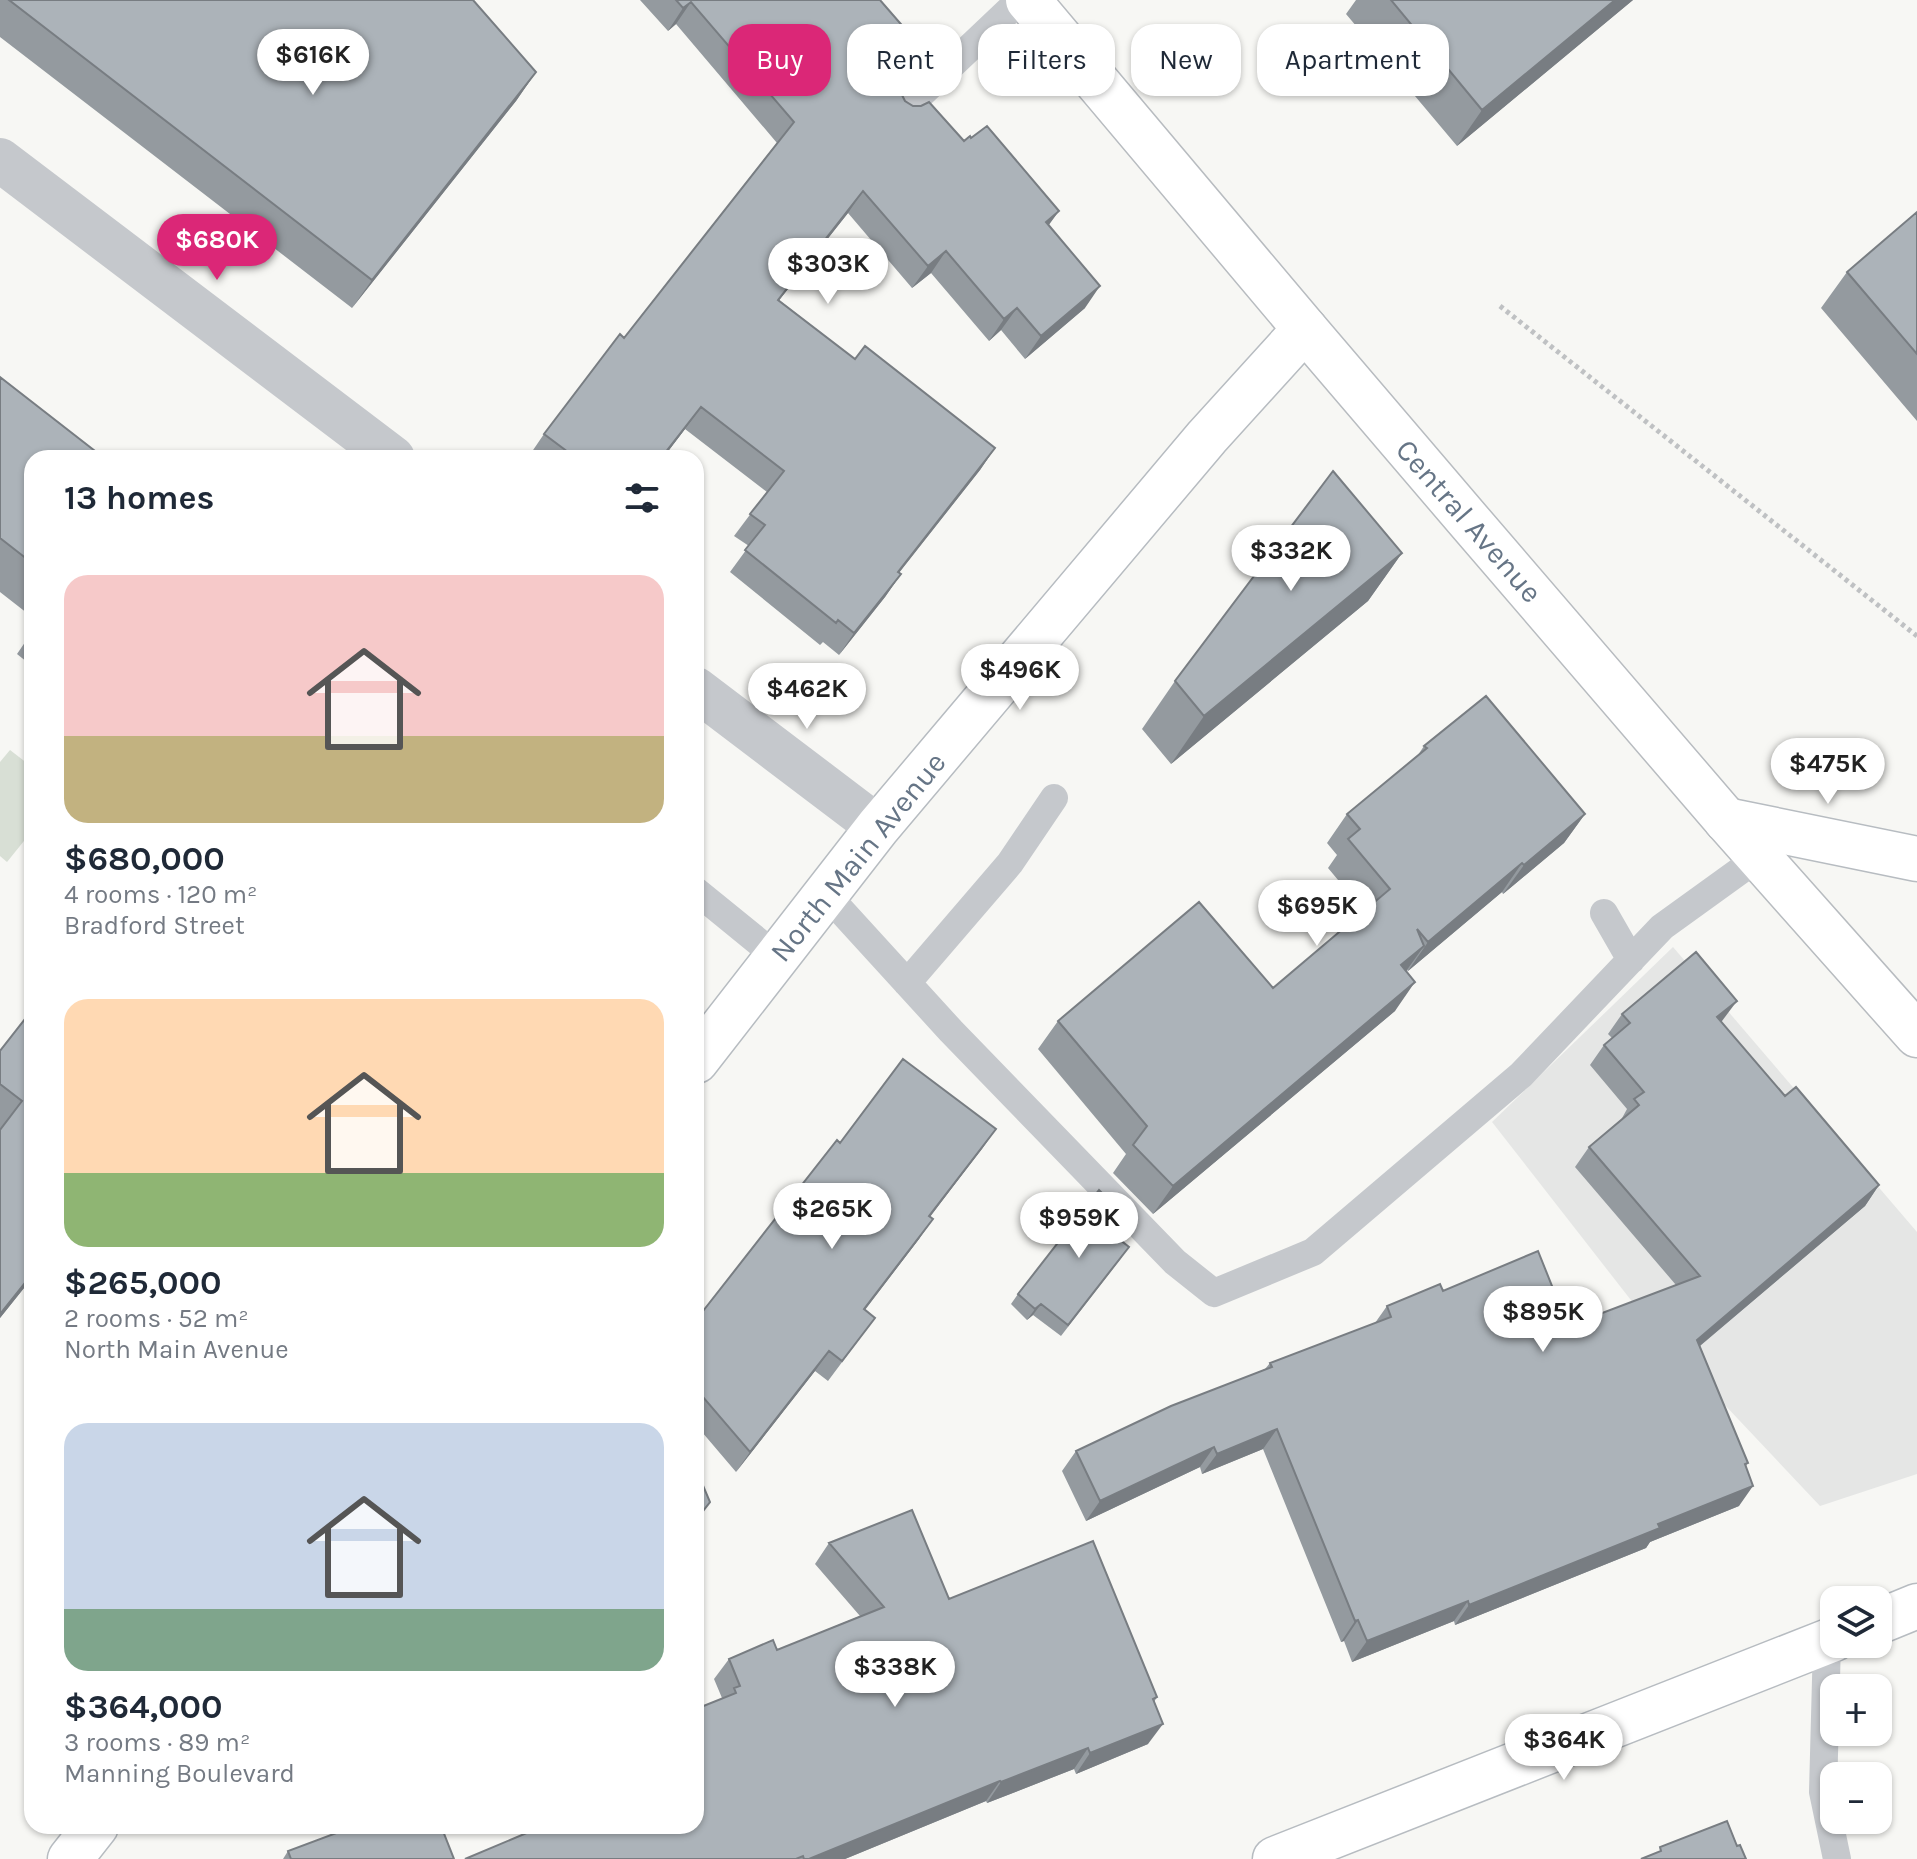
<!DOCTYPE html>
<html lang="en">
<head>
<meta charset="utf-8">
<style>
	:root { --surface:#fff; --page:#f2f2f3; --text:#1f2937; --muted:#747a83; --accent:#db2777 }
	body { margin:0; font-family:Karla,sans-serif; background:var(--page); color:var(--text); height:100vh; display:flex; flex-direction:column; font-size:30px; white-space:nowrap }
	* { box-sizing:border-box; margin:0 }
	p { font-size:26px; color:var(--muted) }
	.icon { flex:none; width:44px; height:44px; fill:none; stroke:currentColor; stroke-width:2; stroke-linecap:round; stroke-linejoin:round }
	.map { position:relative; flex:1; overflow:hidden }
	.panel { position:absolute; left:24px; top:450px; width:680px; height:1384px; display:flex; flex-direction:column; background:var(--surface); border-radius:24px; box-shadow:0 2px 6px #0004 }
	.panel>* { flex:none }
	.hud { position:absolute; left:728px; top:24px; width:760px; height:72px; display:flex; gap:16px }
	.controls { position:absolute; left:1820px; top:1586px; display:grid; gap:16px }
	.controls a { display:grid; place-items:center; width:72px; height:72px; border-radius:16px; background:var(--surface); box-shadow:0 2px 6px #0004; font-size:40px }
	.price { position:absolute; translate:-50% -68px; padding:0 18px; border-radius:28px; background:#fff; color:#222; font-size:26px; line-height:52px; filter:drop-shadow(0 2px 4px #0008) }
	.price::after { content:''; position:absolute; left:50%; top:48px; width:24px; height:18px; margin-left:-12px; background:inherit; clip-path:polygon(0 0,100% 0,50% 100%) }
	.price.selected { background:var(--accent); color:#fff }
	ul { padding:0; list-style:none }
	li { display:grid; align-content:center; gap:16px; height:424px; padding:0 40px }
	li span { display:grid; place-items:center; height:248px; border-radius:24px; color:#555 }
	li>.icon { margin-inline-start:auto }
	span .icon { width:144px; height:144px; fill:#fffc; stroke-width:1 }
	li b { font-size:34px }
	h2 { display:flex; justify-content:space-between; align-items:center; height:96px; padding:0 40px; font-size:34px }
	.chip { padding:0 28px; border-radius:24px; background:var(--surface); box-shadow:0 2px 6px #0004; font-size:28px; line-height:72px }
	.chip.selected { background:var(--accent); color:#fff }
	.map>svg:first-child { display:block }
	.built { fill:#e5e6e5 }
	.green { fill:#d8dfd5 }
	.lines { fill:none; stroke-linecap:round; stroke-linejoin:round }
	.secondary-casing { stroke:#b7bcc1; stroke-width:47 }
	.primary-casing { stroke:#b8bcc0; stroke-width:47 }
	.path { stroke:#bfc1c3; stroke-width:5; stroke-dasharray:4 4; stroke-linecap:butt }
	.lane { stroke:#c5c8cc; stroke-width:28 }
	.street { stroke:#c5c8cc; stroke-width:44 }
	.secondary { stroke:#fff; stroke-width:44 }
	.primary { stroke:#fff; stroke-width:44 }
	.wall { fill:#949a9f }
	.shaded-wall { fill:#787d82 }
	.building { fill:#acb3b9; stroke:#787d82; stroke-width:2 }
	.labels { text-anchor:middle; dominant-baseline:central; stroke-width:8; stroke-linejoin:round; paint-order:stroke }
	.street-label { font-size:30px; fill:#667586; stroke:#fff }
</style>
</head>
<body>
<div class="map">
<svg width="1917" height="1859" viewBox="0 0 1917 1859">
	<rect width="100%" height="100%" fill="#f7f7f4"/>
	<path class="built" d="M 1673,947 L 1917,1232 L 1917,1474 L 1820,1506 L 1655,1331 L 1492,1122 Z"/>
	<path class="green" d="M 10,750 L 32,767 L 32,831 L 7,862 L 0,856 L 0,762 Z"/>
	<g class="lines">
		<g class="secondary-casing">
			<path id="secondary" d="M 1726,820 L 1917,859
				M 696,1061 L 878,827 L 1207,437 L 1305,329
				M 1878,1622 L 1917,1606
				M 70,1859 L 96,1826
				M 1275,1859 L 1834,1639"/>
		</g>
		<g class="primary-casing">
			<path id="primary" d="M 1028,0 L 1305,329 L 1469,521 L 1726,820 L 1917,1035"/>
		</g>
		<path class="path" d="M 1500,306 L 1917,636"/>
		<path class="lane" d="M 902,112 L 1020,0
			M 696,891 L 777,957
			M 826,894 L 951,1031 L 1175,1262 L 1214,1293 L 1313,1252 L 1521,1075 L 1662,927 L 1759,857
			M 1604,913 L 1631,960
			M 907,983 L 1010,863 L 1054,798
			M 1827,1642 L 1823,1792 L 1837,1859"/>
		<path class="street" d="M 0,160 L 393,458
			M 696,689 L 878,827"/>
		<use href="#secondary" class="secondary"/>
		<use href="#primary" class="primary"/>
	</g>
	<path class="wall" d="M 0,0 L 473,0 L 536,72 L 516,101 L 352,308 L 0,37 Z
		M 640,0 L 880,0 L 906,30 L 891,53 L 887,55 L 901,86 L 901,93 L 905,101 L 964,141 L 1059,211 L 1048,225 L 1085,308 L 1025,359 L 1001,330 L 989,341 L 931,273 L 912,288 L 848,213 L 779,300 L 855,359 L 995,448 L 980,470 L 899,573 L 901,574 L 885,597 L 839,655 L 823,642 L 820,645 L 730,572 L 749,546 L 734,536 L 767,492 L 685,429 L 663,458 L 531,458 L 529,456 L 544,434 L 624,338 L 777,143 L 676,24 L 668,31 Z
		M 1356,0 L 1633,0 L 1457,146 L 1346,14 Z
		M 1917,212 L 1917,421 L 1821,308 L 1847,272 Z
		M 0,377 L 32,458 L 32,617 L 0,592 Z
		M 1402,553 L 1368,601 L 1171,764 L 1142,729 L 1175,681 Z
		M 32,632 L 32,666 L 17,654 Z
		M 1424,746 L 1585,814 L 1564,843 L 1503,894 L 1502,892 L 1408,971 L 1407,970 L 1395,1011 L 1153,1214 L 1113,1173 L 1126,1154 L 1038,1049 L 1058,1021 L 1273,988 L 1364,911 L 1328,868 L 1337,855 L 1327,843 L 1347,814 L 1418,755 Z
		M 32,1010 L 32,1278 L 0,1318 L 0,1051 Z
		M 1622,1014 L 1721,1022 L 1785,1096 L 1879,1185 L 1865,1206 L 1700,1346 L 1748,1463 L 1746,1466 L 1739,1506 L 1650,1542 L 1646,1548 L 1455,1625 L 1454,1621 L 1352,1662 L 1344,1641 L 1341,1642 L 1263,1449 L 1202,1474 L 1200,1467 L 1086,1521 L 1062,1471 L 1076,1451 L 1265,1369 L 1270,1363 L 1375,1323 L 1387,1306 L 1443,1291 L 1568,1326 L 1676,1285 L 1575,1167 L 1589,1147 L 1621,1120 L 1627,1109 L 1590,1065 L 1604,1045 L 1612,1038 L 1608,1034 Z
		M 996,1129 L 930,1217 L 919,1239 L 865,1310 L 875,1318 L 828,1381 L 815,1371 L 736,1472 L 696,1425 L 696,1320 L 840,1143 Z
		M 1134,1226 L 1126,1236 L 1121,1241 L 1122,1257 L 1061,1336 L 1033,1315 L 1027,1320 L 1011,1304 L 1018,1294 Z
		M 829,1543 L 1157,1697 L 1154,1702 L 1148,1744 L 1076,1774 L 1074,1769 L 987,1803 L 986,1801 L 845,1859 L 465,1859 L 696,1826 L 722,1698 L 714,1679 L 729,1659 L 777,1650 L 860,1616 L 815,1564 Z
		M 288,1851 L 454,1859 L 283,1859 Z"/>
	<path class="shaded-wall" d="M 1615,0 L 1633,0 L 1457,146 L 1482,110 Z
		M 691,2 L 676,24 L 668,31 L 683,8 Z
		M 906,30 L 891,53 L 869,74 L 891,43 Z
		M 536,72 L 516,101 L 352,308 L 372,280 Z
		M 863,191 L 848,213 L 762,322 L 778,300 Z
		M 1059,211 L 1043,233 L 1046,222 Z
		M 946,251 L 931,273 L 912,288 L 928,266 Z
		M 1100,286 L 1085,308 L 1025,359 L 1041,336 Z
		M 1017,308 L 1001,330 L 989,341 L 1004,319 Z
		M 701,407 L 685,429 L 663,458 L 661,458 Z
		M 995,448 L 980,470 L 882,594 L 898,572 Z
		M 1402,553 L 1368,601 L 1171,764 L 1204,716 Z
		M 901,574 L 885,597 L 839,655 L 854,633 Z
		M 1585,814 L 1564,843 L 1503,894 L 1524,865 Z
		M 1522,863 L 1502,892 L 1408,971 L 1428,942 Z
		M 1424,946 L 1404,974 L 1401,965 Z
		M 1415,982 L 1395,1011 L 1153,1214 L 1173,1186 Z
		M 1737,1001 L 1722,1021 L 1703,1037 L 1717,1017 Z
		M 996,1129 L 982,1149 L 915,1236 L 929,1216 Z
		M 1879,1185 L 1865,1206 L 1683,1360 L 1697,1340 Z
		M 933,1219 L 919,1239 L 850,1329 L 864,1309 Z
		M 1134,1226 L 1126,1236 L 1112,1249 L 1119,1239 Z
		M 32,1274 L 32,1278 L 0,1318 L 0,1314 Z
		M 1041,1304 L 1033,1315 L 1027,1320 L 1035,1309 Z
		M 829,1351 L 815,1371 L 736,1472 L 750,1452 Z
		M 1277,1429 L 1263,1449 L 1202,1474 L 1217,1454 Z
		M 1214,1447 L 1200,1467 L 1086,1521 L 1100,1501 Z
		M 1753,1486 L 1739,1506 L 1650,1542 L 1646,1548 L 1455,1625 L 1469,1605 L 1658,1524 Z
		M 1468,1601 L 1454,1621 L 1352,1662 L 1367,1641 Z
		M 1358,1620 L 1344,1641 L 1341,1642 L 1355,1621 Z
		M 1163,1724 L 1148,1744 L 1076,1774 L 1090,1753 Z
		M 1088,1748 L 1074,1769 L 987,1803 L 1001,1782 Z
		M 1000,1781 L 986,1801 L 845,1859 L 809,1859 Z"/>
	<path class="building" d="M 9,0 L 473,0 L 536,72 L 372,280 Z
		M 676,0 L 880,0 L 906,30 L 891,43 L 893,45 L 885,52 L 906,77 L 901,86 L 901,93 L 905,101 L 913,106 L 921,106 L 929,102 L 964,141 L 970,136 L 971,138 L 987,126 L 1059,211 L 1046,222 L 1100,286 L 1041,336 L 1017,308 L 1004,319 L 946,251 L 928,266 L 863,191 L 778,300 L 855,359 L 865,346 L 995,448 L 898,572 L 901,574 L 854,633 L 838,620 L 836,623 L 745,550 L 765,525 L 750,514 L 784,471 L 701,407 L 661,458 L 576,458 L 544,434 L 620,334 L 624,338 L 794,122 L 691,2 L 683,8 Z
		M 1391,0 L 1615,0 L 1482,110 Z
		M 1917,212 L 1917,354 L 1847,272 Z
		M 0,377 L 104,458 L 32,458 L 32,563 L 0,538 Z
		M 1333,471 L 1402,553 L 1204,716 L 1175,681 Z
		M 1486,696 L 1585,814 L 1524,865 L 1522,863 L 1428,942 L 1417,929 L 1424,946 L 1401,965 L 1415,982 L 1173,1186 L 1133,1145 L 1147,1126 L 1058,1021 L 1199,902 L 1273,988 L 1390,889 L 1348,839 L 1360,829 L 1347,814 L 1427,748 L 1424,746 Z
		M 1696,952 L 1737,1001 L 1717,1017 L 1785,1096 L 1796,1087 L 1879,1185 L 1697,1340 L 1748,1463 L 1745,1464 L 1753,1486 L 1658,1524 L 1660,1528 L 1469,1605 L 1468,1601 L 1367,1641 L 1358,1620 L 1355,1621 L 1277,1429 L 1217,1454 L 1214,1447 L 1100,1501 L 1076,1451 L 1171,1406 L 1272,1367 L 1270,1363 L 1391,1317 L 1387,1306 L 1440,1284 L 1443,1291 L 1538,1251 L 1568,1326 L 1700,1276 L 1589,1147 L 1639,1105 L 1634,1099 L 1644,1092 L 1604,1045 L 1630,1023 L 1622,1014 Z
		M 32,1010 L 32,1274 L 0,1314 L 0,1130 L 22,1101 L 0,1084 L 0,1051 Z
		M 903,1059 L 996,1129 L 929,1216 L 933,1219 L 864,1309 L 875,1318 L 842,1361 L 829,1351 L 750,1452 L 696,1389 L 696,1320 L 837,1140 L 840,1143 Z
		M 1099,1190 L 1134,1226 L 1119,1239 L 1129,1247 L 1068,1325 L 1041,1304 L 1035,1309 L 1018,1294 Z
		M 696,1469 L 710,1502 L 696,1520 Z
		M 912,1510 L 949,1599 L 1093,1541 L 1157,1697 L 1153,1699 L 1163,1724 L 1090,1753 L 1088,1748 L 1001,1782 L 1000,1781 L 809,1859 L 804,1859 L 803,1856 L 796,1859 L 465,1859 L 543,1826 L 696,1826 L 696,1709 L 736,1693 L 734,1688 L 740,1686 L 729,1659 L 773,1640 L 777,1650 L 884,1607 L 829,1543 Z
		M 1727,1821 L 1737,1846 L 1740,1845 L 1746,1859 L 1641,1859 L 1661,1851 L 1660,1847 Z
		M 355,1826 L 441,1826 L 454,1859 L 291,1859 L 288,1851 Z"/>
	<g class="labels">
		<g class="street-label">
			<text transform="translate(1469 521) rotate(49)">Central Avenue</text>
			<text transform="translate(858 857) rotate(-51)">North Main Avenue</text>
		</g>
	</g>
</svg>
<div class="controls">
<a><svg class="icon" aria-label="layers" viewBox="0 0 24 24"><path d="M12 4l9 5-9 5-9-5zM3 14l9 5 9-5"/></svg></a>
<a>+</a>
<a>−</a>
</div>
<b class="price" style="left:313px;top:97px">$616K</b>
<b class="price selected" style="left:217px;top:282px">$680K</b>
<b class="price" style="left:828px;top:306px">$303K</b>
<b class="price" style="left:1291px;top:593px">$332K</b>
<b class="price" style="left:1020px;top:712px">$496K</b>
<b class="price" style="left:807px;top:731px">$462K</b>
<b class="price" style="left:1828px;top:806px">$475K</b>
<b class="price" style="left:1317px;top:948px">$695K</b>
<b class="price" style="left:832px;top:1251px">$265K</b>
<b class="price" style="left:1079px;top:1260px">$959K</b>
<b class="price" style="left:1543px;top:1354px">$895K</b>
<b class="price" style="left:895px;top:1709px">$338K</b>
<b class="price" style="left:1564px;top:1782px">$364K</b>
<div class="hud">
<a class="chip selected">Buy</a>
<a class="chip">Rent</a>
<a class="chip">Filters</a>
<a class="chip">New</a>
<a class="chip">Apartment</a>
</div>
<section class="panel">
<h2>13 homes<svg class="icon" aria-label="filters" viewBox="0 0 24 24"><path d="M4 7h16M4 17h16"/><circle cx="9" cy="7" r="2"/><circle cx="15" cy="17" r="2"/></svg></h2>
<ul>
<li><span style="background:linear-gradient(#f6c9c9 65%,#c2b280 0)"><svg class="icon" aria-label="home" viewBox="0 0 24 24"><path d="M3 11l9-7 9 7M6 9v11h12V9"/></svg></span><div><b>$680,000</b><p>4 rooms · 120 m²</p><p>Bradford Street</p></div></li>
<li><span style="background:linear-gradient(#ffd9b3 70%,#8fb573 0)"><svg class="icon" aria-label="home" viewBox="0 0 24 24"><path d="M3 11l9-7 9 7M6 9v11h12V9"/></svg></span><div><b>$265,000</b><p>2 rooms · 52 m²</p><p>North Main Avenue</p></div></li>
<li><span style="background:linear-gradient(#c9d6e8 75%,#7fa58c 0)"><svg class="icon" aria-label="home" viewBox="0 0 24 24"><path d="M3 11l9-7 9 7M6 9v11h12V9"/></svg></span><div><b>$364,000</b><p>3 rooms · 89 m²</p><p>Manning Boulevard</p></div></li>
</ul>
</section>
</div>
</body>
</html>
